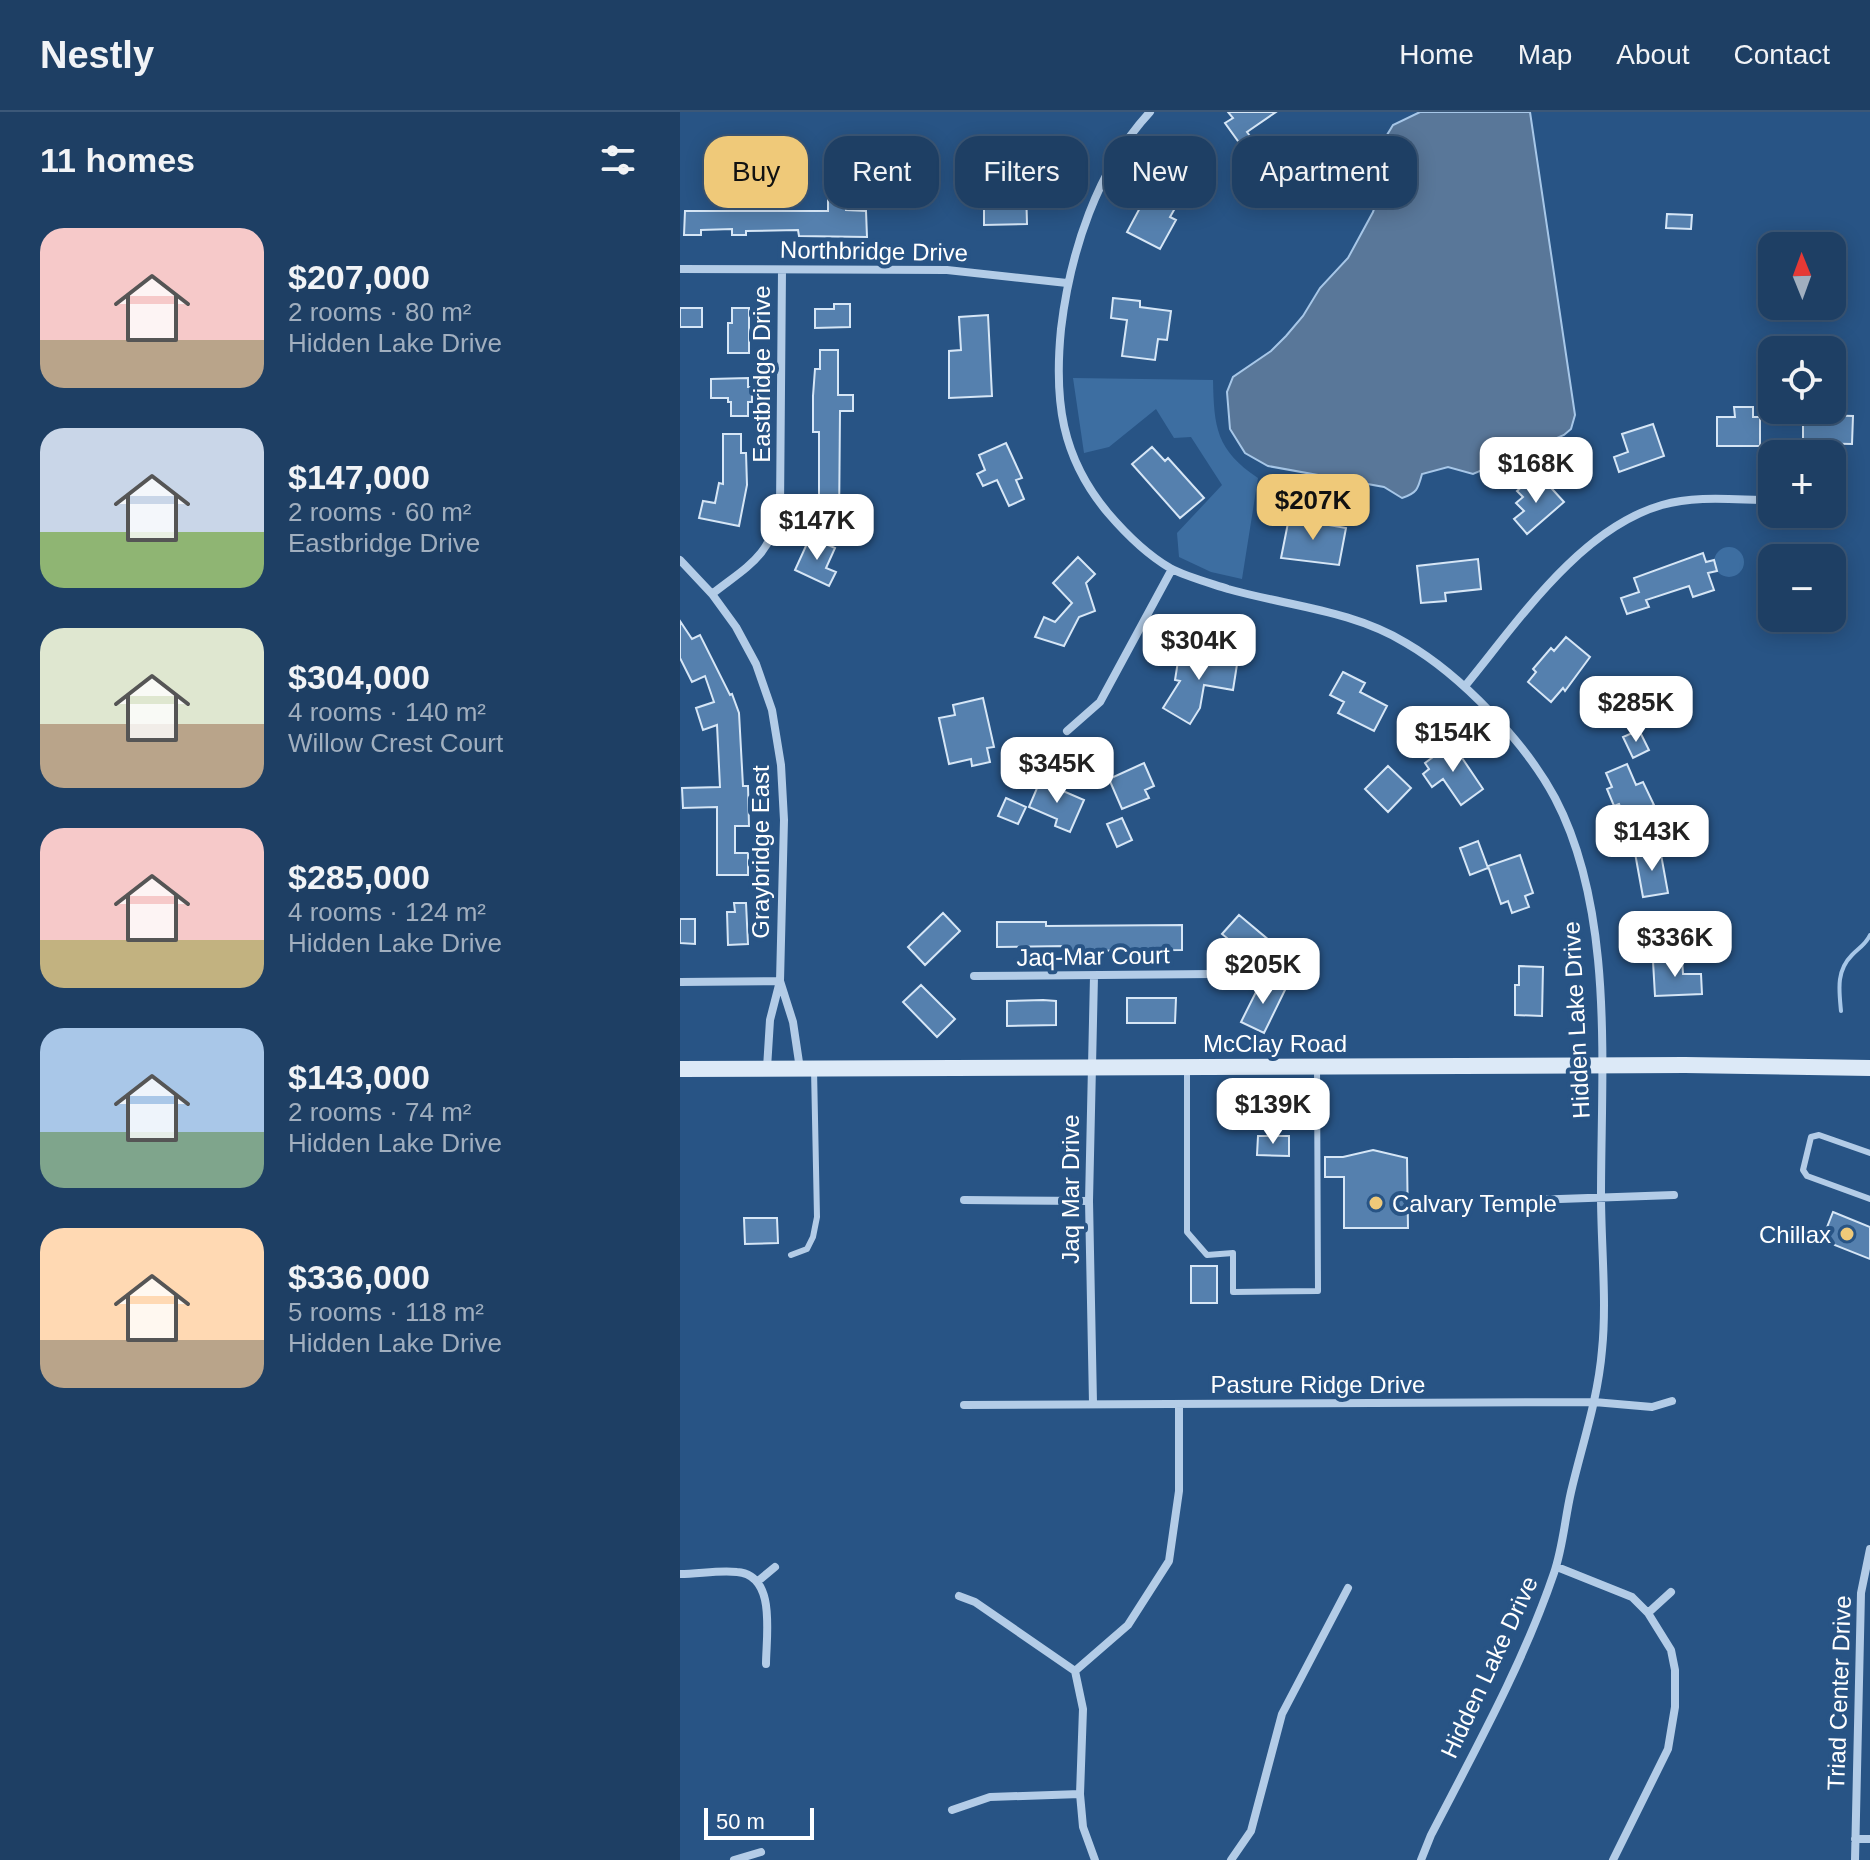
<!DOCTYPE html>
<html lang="en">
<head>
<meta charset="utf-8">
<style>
	:root { --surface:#1e3f64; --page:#2b4a6d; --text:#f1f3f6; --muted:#a1afbf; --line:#3c5878; --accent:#efc979 }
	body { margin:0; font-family:Helvetica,sans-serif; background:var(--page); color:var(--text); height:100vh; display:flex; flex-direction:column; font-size:30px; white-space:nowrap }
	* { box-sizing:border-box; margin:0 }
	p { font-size:26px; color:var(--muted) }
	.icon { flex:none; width:44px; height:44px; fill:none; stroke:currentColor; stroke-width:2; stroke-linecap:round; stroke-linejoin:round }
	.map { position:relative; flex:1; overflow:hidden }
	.side { display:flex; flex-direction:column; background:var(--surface); width:680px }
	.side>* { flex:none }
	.top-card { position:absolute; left:24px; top:24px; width:760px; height:72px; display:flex; gap:16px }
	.needle { width:52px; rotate:359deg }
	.fabs { position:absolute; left:1078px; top:120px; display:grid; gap:16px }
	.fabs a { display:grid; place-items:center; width:88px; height:88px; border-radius:16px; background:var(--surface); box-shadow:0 4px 20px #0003,0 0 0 2px var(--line); font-size:40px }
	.scale { position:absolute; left:24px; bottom:20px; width:110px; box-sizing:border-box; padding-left:8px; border:4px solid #fff; border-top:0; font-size:22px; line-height:28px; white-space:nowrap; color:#fff; -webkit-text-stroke:6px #285485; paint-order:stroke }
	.price { position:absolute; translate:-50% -68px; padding:0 18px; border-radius:16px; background:#fff; color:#222; font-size:26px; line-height:52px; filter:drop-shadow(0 2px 4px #0008) }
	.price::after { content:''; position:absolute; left:50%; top:48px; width:24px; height:18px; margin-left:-12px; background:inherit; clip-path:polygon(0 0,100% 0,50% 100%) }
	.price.active { background:var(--accent); color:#111 }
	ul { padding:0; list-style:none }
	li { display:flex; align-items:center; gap:24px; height:200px; padding:0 40px }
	li span { display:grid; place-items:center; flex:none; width:224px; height:160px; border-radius:24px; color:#555 }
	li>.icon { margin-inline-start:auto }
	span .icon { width:96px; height:96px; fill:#fffc; stroke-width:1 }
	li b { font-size:34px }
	h2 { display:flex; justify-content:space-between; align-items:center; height:96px; padding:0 40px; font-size:34px }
	.chip { padding:0 28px; border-radius:24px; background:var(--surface); box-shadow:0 4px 20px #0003,0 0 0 2px var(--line); font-size:28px; line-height:72px }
	.chip.active { background:var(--accent); color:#111 }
	header { display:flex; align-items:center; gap:48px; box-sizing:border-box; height:112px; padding:0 40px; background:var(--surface); border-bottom:2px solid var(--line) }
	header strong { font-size:38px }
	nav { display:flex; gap:44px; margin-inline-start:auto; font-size:28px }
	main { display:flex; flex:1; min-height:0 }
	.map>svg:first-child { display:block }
	.green { fill:#3d6ea1 }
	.water { fill:#597799; stroke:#a7c7e8; stroke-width:2 }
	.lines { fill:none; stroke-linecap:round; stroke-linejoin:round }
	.stream { stroke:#a7c7e8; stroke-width:4 }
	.building { fill:#5580ae; stroke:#d6e6f6; stroke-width:2 }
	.lane { stroke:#b3cce7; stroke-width:6 }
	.street { stroke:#b3cce7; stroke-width:8 }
	.secondary { stroke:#dce9f7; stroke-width:16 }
	.poi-dot { fill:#efc979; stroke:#285485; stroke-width:3 }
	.labels { text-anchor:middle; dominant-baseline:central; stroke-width:8; stroke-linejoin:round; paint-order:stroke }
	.street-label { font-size:24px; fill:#fff; stroke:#285485 }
	.poi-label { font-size:24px; fill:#fff; stroke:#285485; text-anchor:start }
</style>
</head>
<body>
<header>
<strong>Nestly</strong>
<nav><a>Home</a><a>Map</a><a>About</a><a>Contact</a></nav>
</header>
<main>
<section class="side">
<h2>11 homes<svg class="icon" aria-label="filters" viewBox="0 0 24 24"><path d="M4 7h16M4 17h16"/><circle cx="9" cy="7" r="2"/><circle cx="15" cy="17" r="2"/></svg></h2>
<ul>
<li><span style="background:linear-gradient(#f6c9c9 70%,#b9a48a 0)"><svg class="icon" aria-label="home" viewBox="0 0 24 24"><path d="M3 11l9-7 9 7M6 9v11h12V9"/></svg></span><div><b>$207,000</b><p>2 rooms · 80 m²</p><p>Hidden Lake Drive</p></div></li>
<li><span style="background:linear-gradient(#c9d6e8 65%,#8fb573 0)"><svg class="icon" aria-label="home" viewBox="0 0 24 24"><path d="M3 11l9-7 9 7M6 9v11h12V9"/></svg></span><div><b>$147,000</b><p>2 rooms · 60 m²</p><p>Eastbridge Drive</p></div></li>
<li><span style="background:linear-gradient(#dfe7d0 60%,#b9a48a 0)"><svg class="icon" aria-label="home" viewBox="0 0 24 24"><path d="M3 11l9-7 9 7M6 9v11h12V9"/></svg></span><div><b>$304,000</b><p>4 rooms · 140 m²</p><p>Willow Crest Court</p></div></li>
<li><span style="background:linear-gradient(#f6c9c9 70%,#c2b280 0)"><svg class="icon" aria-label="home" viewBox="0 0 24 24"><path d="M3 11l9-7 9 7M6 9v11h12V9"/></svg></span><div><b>$285,000</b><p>4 rooms · 124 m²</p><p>Hidden Lake Drive</p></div></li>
<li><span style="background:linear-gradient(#a9c7e8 65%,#7fa58c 0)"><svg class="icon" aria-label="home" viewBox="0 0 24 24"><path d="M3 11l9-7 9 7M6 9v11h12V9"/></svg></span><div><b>$143,000</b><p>2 rooms · 74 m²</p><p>Hidden Lake Drive</p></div></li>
<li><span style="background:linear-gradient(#ffd9b3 70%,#b9a48a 0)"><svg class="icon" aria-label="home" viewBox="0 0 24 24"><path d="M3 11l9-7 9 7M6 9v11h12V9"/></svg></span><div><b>$336,000</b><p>5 rooms · 118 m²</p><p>Hidden Lake Drive</p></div></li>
</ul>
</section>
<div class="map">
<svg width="1190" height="1748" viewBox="0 0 1190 1748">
	<rect width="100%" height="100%" fill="#285485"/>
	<path class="green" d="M 393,266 L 533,268 C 534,315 536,338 578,366 L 562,467 L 531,460 L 499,445 L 497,421 L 542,373 L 511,325 L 494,326 L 476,297 L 429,335 L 404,341 Z
		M1034 450a15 15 0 1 1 30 0a15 15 0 1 1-30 0Z"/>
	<path class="water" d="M 740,0 L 850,0 L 895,303 L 891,317 L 884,323 L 793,362 L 768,355 L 742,362 C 738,377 737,381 722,386 L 704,375 L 588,354 L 565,341 L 550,317 L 547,280 L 553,265 L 591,239 L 606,224 L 623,204 L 640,176 L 668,146 L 693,100 L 697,88 L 696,55 L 707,23 L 713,13 Z"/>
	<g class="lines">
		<path class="stream" d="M 1161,899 C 1159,878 1156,859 1172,843 C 1179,836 1186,832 1190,823"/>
	</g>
	<path class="building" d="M 548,0 L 596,0 L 567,20 L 573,28 L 563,36 L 545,11 L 553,6 Z
		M 478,71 L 502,84 L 490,105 L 496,108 L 480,137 L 447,120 L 462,92 L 466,94 Z
		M 346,76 L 347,112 L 304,113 L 304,89 L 322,89 L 322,77 Z
		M 148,86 L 165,86 L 166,98 L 186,99 L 187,125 L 119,124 L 118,118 L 66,119 L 66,123 L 52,123 L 52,117 L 21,118 L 21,123 L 4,123 L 5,99 L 148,99 Z
		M 987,102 L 1012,103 L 1011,117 L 986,116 Z
		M 433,186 L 460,189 L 460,195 L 491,199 L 487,228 L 478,227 L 475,248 L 442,244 L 447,208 L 431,206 Z
		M 154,192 L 170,192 L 170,215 L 135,216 L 135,197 L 154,197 Z
		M 0,196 L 22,196 L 22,215 L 0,215 Z
		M 52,196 L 69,196 L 69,241 L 48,241 L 48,211 L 52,211 Z
		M 308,203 L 312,284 L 269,286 L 269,239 L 281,238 L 279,205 Z
		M 140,238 L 158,238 L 158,283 L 173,283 L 173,299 L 160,299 L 159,415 L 134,415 L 133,401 L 139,401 L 139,320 L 133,320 L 133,284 L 135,257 L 140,257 Z
		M 68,266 L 68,275 L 72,275 L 72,290 L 68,290 L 68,304 L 51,304 L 51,290 L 48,290 L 48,286 L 31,286 L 31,267 Z
		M 1054,295 L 1073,295 L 1073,305 L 1080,305 L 1080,334 L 1037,334 L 1037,305 L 1055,305 Z
		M 1138,303 L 1173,304 L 1172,332 L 1123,331 L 1123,313 L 1138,313 Z
		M 973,312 L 984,344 L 939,360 L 934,345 L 948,340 L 942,322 Z
		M 43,322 L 61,322 L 61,341 L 66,341 L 67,373 L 59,414 L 19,406 L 23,389 L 35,391 L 39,371 L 43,372 Z
		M 326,331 L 342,366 L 336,368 L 344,387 L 329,394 L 317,368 L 303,374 L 297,362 L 305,358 L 299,343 Z
		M 472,335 L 485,349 L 488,346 L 524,386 L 500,406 L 452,352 Z
		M 863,367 L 884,390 L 847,422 L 834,407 L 844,399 L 836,391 L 843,385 L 837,379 L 848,369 L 854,375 Z
		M 609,406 L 666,416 L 659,453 L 601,446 Z
		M 130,425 L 155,436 L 146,456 L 156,460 L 149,474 L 115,458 Z
		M 1023,441 L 1026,450 L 1034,448 L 1037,459 L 1028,461 L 1034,478 L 1013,485 L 1009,474 L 966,488 L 969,495 L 947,502 L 941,486 L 959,480 L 954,466 Z
		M 398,445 L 415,462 L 406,471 L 415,499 L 399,505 L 384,534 L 355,525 L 364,505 L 375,510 L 392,491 L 373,471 Z
		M 798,447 L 801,477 L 765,481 L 766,489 L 741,491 L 737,454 Z
		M 0,509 L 12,527 L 20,523 L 50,583 L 52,582 L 59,601 L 63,674 L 68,674 L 69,714 L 55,714 L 55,741 L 68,741 L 68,763 L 37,763 L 37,695 L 3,696 L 2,676 L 40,675 L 37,613 L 23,618 L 16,596 L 34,590 L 25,564 L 12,570 L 0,546 Z
		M 886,525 L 910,545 L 885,579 L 883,576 L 871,590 L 848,570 L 856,560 L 853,557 L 871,536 L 874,539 Z
		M 522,540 L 558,546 L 553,578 L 524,573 L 520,596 L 510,612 L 483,596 L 500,569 L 495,568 L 499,543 L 521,547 Z
		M 663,560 L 685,571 L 680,580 L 707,594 L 694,619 L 658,601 L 664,590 L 650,583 Z
		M 303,586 L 314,635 L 307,636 L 310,650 L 292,654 L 291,647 L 269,652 L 259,606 L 275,603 L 273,593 Z
		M 959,618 L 969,638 L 953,646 L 943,625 Z
		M 772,631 L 803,677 L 781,693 L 763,667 L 752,675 L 743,662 L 749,657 L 745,651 Z
		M 464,651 L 474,674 L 465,678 L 469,686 L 442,697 L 429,667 Z
		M 947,652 L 956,673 L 963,670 L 974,693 L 967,696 L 970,701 L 947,711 L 939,692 L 934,694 L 927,677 L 932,675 L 926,661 Z
		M 708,654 L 731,676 L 708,700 L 685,677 Z
		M 360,669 L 404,688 L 390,720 L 375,714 L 377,707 L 349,695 Z
		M 326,686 L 346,695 L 338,712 L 318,704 Z
		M 442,706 L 452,728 L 437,735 L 427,712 Z
		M 798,729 L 808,756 L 790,763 L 780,736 Z
		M 980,737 L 988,781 L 963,785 L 955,741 Z
		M 840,743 L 853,781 L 845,784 L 849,795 L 832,801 L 828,789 L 821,792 L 808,754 Z
		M 54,791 L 66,791 L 68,832 L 48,833 L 47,800 L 55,800 Z
		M 263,801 L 280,819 L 245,853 L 228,835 Z
		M 559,803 L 596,834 L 580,853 L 542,822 Z
		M 0,807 L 15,807 L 15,832 L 0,831 Z
		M 317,810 L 366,810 L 366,814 L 502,813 L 502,838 L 383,839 L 383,834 L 317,835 Z
		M 1002,847 L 1003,862 L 1021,862 L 1022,882 L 975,884 L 973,849 Z
		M 839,854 L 863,855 L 862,904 L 835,903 L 835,873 L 839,873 Z
		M 583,866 L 605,878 L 584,921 L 561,910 Z
		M 241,873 L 275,907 L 257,925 L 223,890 Z
		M 447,886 L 496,886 L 495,911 L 447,911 Z
		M 363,888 L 376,889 L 376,913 L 327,914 L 327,889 Z
		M 578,1024 L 609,1024 L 609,1044 L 577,1043 Z
		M 693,1038 L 727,1046 L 728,1116 L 664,1116 L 664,1065 L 645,1065 L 645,1045 L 663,1045 Z
		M 1153,1100 L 1190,1115 L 1190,1147 L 1142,1128 Z
		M 64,1106 L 97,1106 L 98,1131 L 65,1132 Z
		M 511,1154 L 537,1154 L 537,1191 L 511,1191 Z"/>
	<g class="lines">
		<path class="lane" d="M 507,956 L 507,1120 L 527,1143 L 553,1141 L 553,1180 L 638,1179 L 637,955
			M 1190,1041 L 1139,1023 L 1131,1025 L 1123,1058 L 1127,1064 L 1190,1087
			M 111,1143 L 127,1137 L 133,1125 L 137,1105 L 134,957"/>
		<path class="street" d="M 470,0 C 417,57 390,141 381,217 C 374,288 381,345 428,401 C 446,422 466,442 490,456 C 507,465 530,471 548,477 C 608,494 672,498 726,531 C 781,563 845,630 875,686 C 935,800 921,957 921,1083 C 921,1133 927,1190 922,1238 C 918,1287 902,1333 891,1380 C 885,1406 883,1435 874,1461 C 843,1552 795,1638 751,1723 L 741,1748
			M 0,157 L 267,158 L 387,171
			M 1152,398 L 1161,401
			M 0,448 L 32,482 L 56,515 L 76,552 L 92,598 L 101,653 L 104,708 L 100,869 L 90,908 L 87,956
			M 32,482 C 69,453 90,445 100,396 L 102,158
			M 785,574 C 837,511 899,417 982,393 C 1017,383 1056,388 1092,388
			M 387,619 L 420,590 L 492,457
			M 294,864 L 533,862
			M 100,869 L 113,910 L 120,957
			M 0,870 L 100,869
			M 284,1088 L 409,1089
			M 851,1088 L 994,1083
			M 413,1291 L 409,1089 L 414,864
			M 284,1293 L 914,1290 L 972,1295 L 992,1289
			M 877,1455 L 952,1485 L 968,1501 L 991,1538 L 995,1558 L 995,1595 L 988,1637 L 933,1748
			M 0,1462 C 19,1462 38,1458 57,1460 C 97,1463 86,1524 86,1552
			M 78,1469 L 95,1455
			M 279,1484 L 295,1490 L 395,1559 L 403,1597 L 400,1682 L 403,1715 L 415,1748
			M 968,1501 L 991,1480
			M 395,1559 L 448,1513 L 489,1449 L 499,1379 L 499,1293
			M 272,1698 L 310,1685 L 400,1682
			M 1175,1727 L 1190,1727
			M 54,1748 L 81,1740
			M 551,1748 L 571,1719 L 602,1602 L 668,1476
			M 1175,1748 L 1181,1481 L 1190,1437"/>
		<path class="secondary" d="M 0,957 L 1005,953 L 1190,956"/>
	</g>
	<g class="poi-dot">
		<circle cx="696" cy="1091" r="8"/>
		<circle cx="1167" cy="1122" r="8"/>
	</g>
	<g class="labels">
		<g class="street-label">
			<text transform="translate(194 139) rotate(1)">Northbridge Drive</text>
			<text transform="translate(81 262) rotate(-90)">Eastbridge Drive</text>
			<text transform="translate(80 740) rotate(-90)">Graybridge East</text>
			<text transform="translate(413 844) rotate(-1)">Jaq-Mar Court</text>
			<text transform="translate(896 908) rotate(-93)">Hidden Lake Drive</text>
			<text x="595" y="931">McClay Road</text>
			<text transform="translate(390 1077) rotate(-90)">Jaq Mar Drive</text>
			<text x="638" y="1272">Pasture Ridge Drive</text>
			<text transform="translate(809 1555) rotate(-65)">Hidden Lake Drive</text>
			<text transform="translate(1159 1581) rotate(-88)">Triad Center Drive</text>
		</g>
		<g class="poi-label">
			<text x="712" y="1091">Calvary Temple</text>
			<text x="1151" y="1122" text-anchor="end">Chillax</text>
		</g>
	</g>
</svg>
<div class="fabs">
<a><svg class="needle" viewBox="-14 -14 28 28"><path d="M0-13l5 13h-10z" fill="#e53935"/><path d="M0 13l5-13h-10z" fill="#a1afbf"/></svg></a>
<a><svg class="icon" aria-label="locate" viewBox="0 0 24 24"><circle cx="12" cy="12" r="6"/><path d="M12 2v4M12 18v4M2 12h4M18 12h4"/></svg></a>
<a>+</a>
<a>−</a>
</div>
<div class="scale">50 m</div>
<b class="price" style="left:856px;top:393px">$168K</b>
<b class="price active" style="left:633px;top:430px">$207K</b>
<b class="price" style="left:137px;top:450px">$147K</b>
<b class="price" style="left:519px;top:570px">$304K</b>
<b class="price" style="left:956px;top:632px">$285K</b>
<b class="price" style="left:773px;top:662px">$154K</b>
<b class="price" style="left:377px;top:693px">$345K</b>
<b class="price" style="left:972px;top:761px">$143K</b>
<b class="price" style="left:995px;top:867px">$336K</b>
<b class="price" style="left:583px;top:894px">$205K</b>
<b class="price" style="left:593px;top:1034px">$139K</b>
<div class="top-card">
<a class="chip active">Buy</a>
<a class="chip">Rent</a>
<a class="chip">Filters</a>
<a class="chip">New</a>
<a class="chip">Apartment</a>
</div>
</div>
</main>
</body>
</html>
